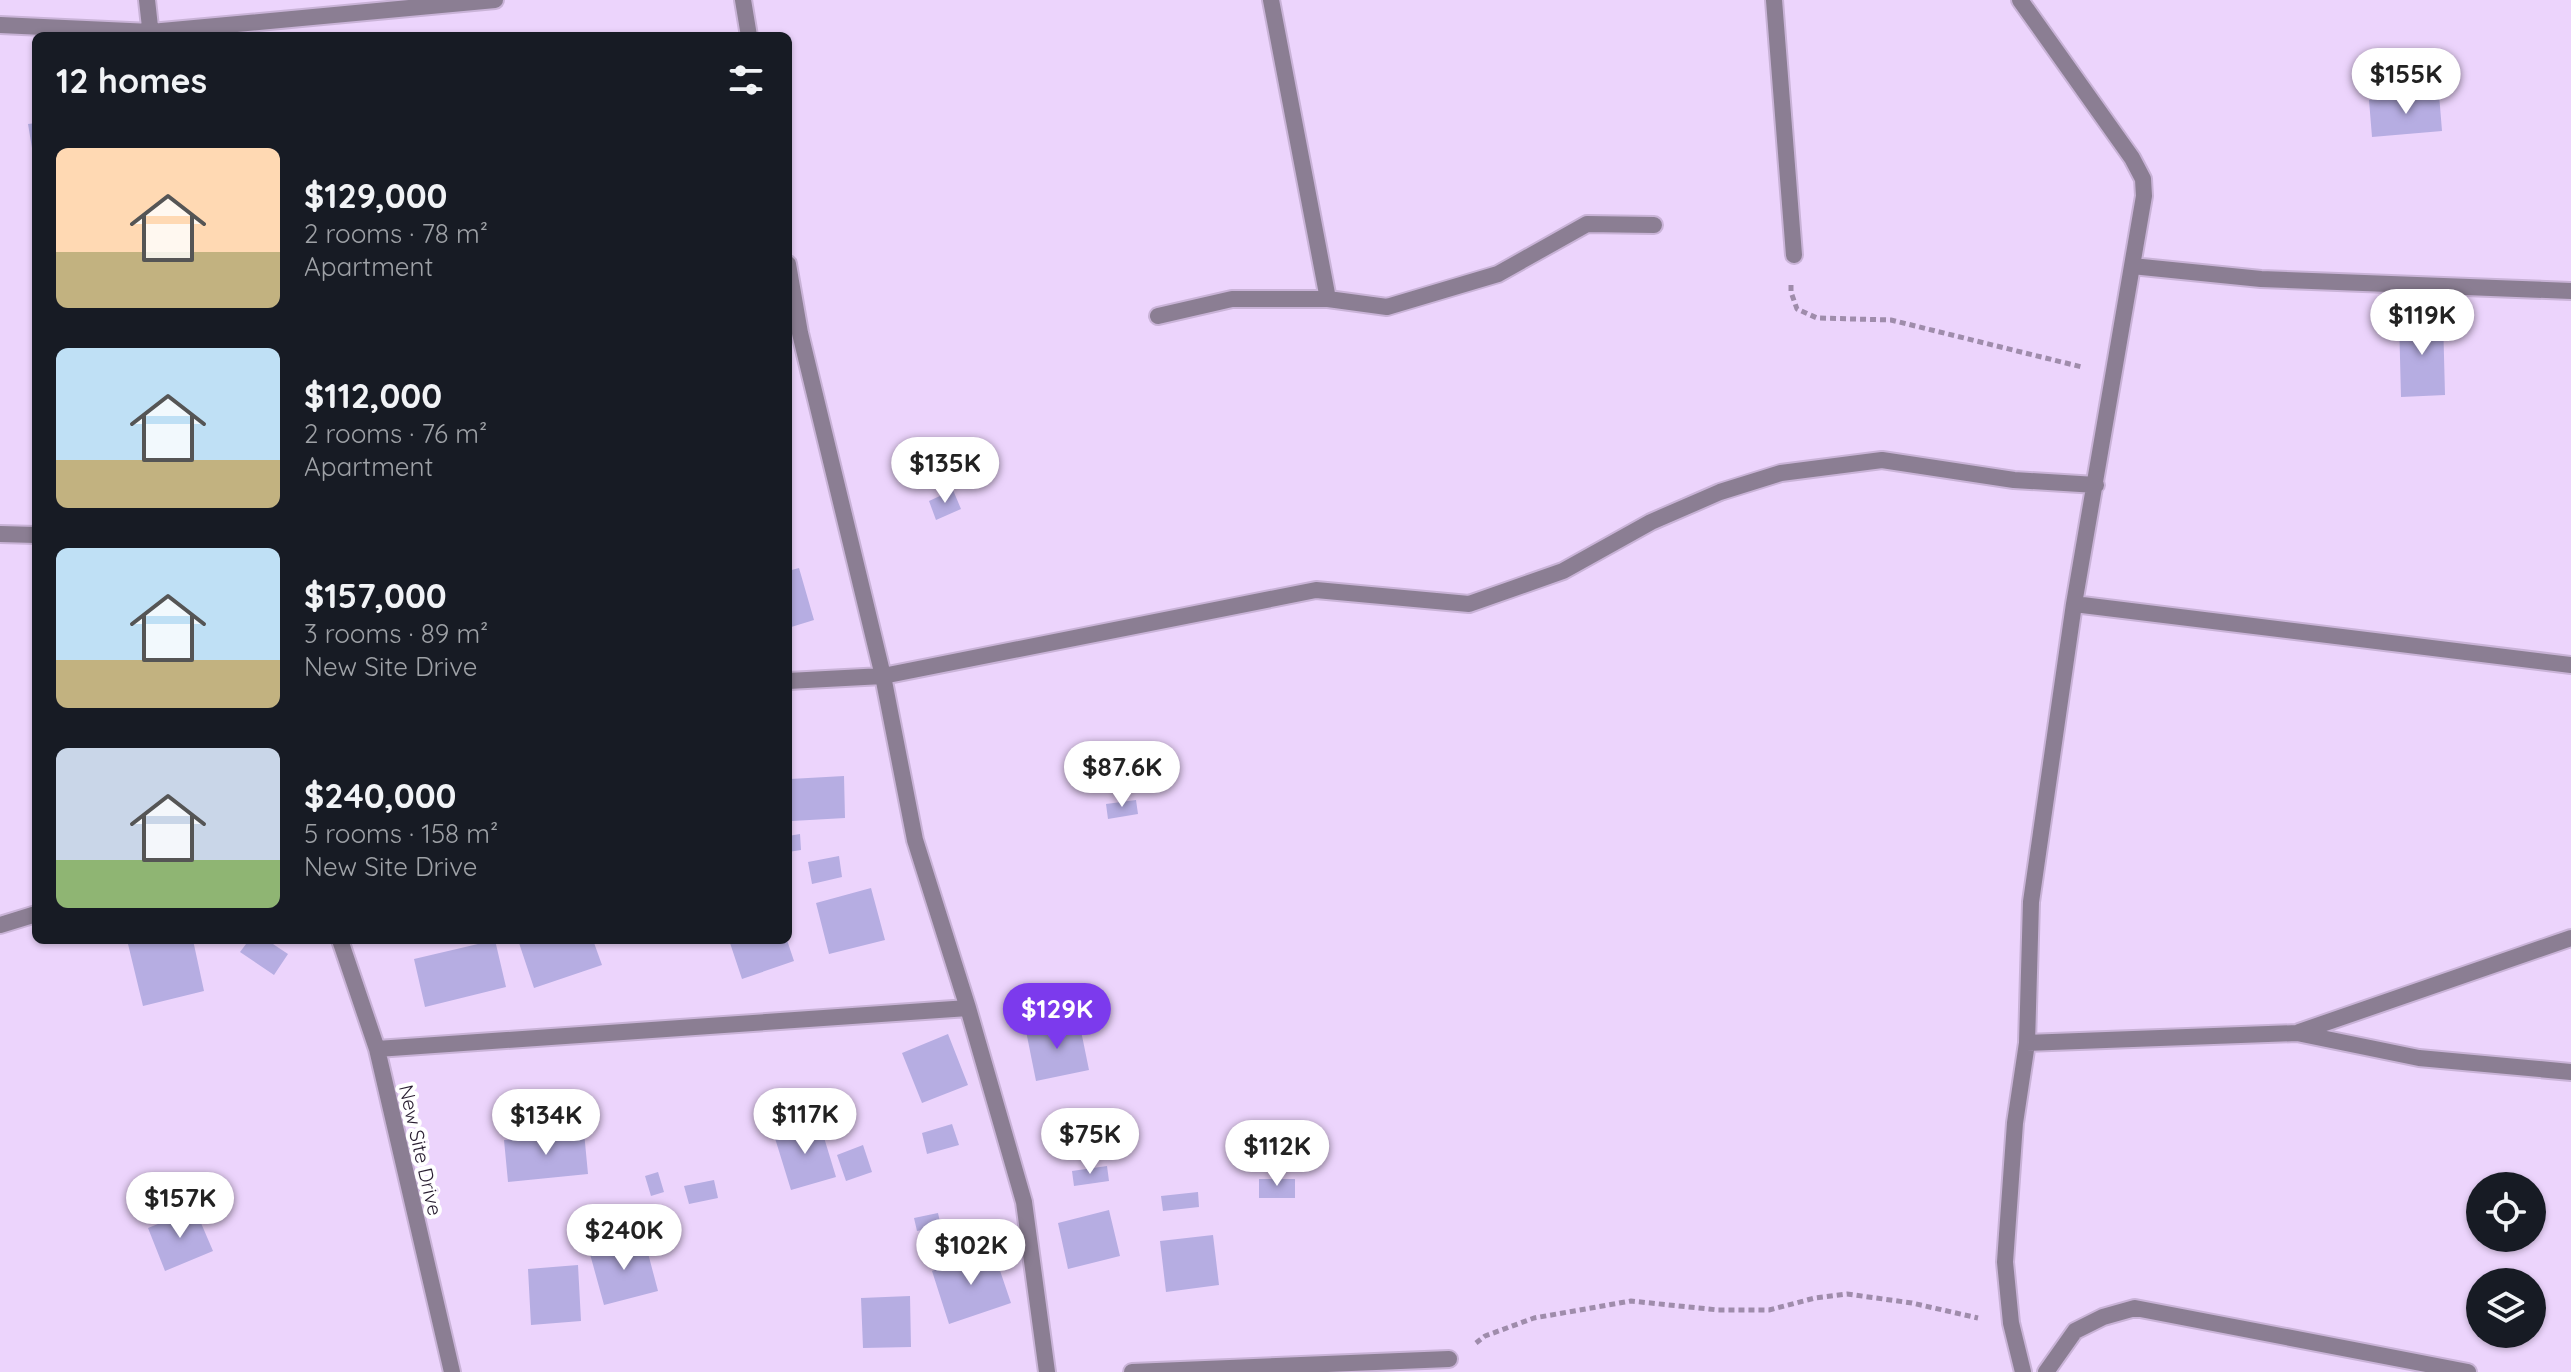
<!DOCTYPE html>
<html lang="en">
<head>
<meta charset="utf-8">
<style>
	:root { --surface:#171b24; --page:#20242c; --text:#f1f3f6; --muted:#9ea1a6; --accent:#7c3aed }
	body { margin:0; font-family:Quicksand,sans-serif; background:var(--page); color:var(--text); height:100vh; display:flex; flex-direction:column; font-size:30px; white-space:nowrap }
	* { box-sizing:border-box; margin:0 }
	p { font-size:26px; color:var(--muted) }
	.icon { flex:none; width:44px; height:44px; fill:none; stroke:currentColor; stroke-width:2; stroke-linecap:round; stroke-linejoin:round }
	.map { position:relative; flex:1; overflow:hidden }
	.panel { position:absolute; left:32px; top:32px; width:760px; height:912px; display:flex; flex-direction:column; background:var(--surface); border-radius:12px; box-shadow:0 2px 6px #0004 }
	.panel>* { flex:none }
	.tools { position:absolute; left:2466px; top:1172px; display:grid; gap:16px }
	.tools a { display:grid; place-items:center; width:80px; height:80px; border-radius:50%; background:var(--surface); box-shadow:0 2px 6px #0004; font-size:40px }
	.price { position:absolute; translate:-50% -68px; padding:0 18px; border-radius:28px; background:#fff; color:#222; font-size:26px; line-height:52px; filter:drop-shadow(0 2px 4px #0008) }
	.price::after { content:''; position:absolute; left:50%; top:48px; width:24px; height:18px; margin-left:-12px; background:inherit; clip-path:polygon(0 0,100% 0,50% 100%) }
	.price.on { background:var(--accent); color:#fff }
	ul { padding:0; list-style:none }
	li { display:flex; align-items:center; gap:24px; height:200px; padding:0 24px }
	li span { display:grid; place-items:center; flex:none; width:224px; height:160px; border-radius:12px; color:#555 }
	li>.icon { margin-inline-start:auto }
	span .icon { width:96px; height:96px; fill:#fffc; stroke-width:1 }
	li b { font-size:34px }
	h2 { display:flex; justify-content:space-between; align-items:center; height:96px; padding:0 24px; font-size:34px }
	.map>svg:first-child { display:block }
	.building { fill:#b6ade2 }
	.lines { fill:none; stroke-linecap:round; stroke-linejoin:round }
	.street-casing { stroke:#c9b3d7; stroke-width:20 }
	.path { stroke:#9f8cab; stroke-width:5; stroke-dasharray:6 4; stroke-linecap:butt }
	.street { stroke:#8b7e93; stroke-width:16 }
	.labels { text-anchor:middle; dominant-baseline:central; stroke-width:8; stroke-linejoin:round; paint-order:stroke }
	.street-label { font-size:20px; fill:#281d30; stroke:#fff }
</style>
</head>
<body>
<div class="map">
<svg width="2571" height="1372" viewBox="0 0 2571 1372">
	<rect width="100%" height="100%" fill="#ecd4fc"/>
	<path class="building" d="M 2439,94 L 2442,131 L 2372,137 L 2369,100 Z
		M 36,123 L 36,160 L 34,160 L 28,124 Z
		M 2443,318 L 2445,395 L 2401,397 L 2399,319 Z
		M 953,490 L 961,509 L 936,520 L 929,501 Z
		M 799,568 L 814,620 L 788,628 L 788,571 Z
		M 844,776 L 845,818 L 792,821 L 790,779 Z
		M 1136,800 L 1138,814 L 1108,819 L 1106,804 Z
		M 800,834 L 801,850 L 788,852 L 788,836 Z
		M 839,856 L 842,877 L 812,884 L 808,862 Z
		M 871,888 L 885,940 L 829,954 L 816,903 Z
		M 144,940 L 193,940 L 204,991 L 143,1006 L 128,944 Z
		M 249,940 L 267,940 L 288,954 L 274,975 L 240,952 Z
		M 495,940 L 506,987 L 425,1007 L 414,959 Z
		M 528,940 L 593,940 L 602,965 L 534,988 L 519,943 Z
		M 729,940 L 787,940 L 794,961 L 742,979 Z
		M 1079,1021 L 1089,1070 L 1036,1081 L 1026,1031 Z
		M 948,1034 L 968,1085 L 922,1103 L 902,1053 Z
		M 819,1121 L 836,1177 L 791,1190 L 774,1135 Z
		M 952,1124 L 959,1145 L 927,1154 L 922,1133 Z
		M 584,1132 L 588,1174 L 508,1182 L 504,1140 Z
		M 863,1145 L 872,1172 L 846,1181 L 837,1155 Z
		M 1107,1166 L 1109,1181 L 1074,1186 L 1072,1171 Z
		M 658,1172 L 664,1192 L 651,1196 L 645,1176 Z
		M 1259,1179 L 1295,1179 L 1295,1198 L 1259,1198 Z
		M 714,1180 L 718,1198 L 689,1204 L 684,1186 Z
		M 1198,1192 L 1199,1207 L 1163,1211 L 1161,1196 Z
		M 195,1209 L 213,1251 L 165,1271 L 148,1228 Z
		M 1109,1210 L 1120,1256 L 1068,1269 L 1058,1223 Z
		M 938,1213 L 941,1226 L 917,1231 L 914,1218 Z
		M 608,1223 L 611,1235 L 592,1240 L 589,1228 Z
		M 1213,1235 L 1219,1285 L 1166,1292 L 1160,1241 Z
		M 644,1238 L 658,1291 L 604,1305 L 590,1254 Z
		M 993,1250 L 1011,1303 L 949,1324 L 932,1271 Z
		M 578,1265 L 581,1321 L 531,1325 L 528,1269 Z
		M 910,1296 L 911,1347 L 863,1348 L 861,1298 Z"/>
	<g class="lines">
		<g class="street-casing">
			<path id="street" d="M 147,0 L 151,36
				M 743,0 L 749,36
				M 1271,0 L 1328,299
				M 1774,0 L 1794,255
				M 2020,0 L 2132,158 L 2143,179 L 2144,196 L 2074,604 L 2031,902 L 2027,1043 L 2015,1123 L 2005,1262 L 2011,1323 L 2023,1372
				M 0,25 L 151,32 L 495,0
				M 788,264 L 800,333 L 883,676 L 915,840 L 968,1008 L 1024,1202 L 1047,1372
				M 2132,266 L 2261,279 L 2571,291
				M 1158,316 L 1232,299 L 1328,299 L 1387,307 L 1498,274 L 1587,224 L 1654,225
				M 0,534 L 36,535
				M 2074,604 L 2571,665
				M 788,681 L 883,676 L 1316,590 L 1469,604 L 1563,571 L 1651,522 L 1720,492 L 1781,473 L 1882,460 L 2014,480 L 2096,485
				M 0,925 L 36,914
				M 340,940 L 377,1049 L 452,1372
				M 2299,1032 L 2571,938
				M 2027,1043 L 2297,1033 L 2419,1058 L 2571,1072
				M 377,1049 L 968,1008
				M 1132,1372 L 1449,1359
				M 2046,1372 L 2075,1331 L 2103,1317 L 2135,1308 L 2468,1372"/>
		</g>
		<path class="path" d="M 1791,285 L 1791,292 L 1797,309 L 1817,318 L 1891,320 L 2082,367
			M 1476,1343 L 1485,1336 L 1534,1318 L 1631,1301 L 1718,1310 L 1769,1310 L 1815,1298 L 1847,1294 L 1912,1303 L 1978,1318"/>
		<use href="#street" class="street"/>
	</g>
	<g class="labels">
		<g class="street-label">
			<text transform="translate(421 1150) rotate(77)">New Site Drive</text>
		</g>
	</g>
</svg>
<div class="tools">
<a><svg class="icon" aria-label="locate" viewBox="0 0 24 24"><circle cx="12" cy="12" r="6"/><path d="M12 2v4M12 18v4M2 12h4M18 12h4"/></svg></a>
<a><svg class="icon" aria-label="layers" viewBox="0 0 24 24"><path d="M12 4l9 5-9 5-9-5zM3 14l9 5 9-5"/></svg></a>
</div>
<b class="price" style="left:2406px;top:116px">$155K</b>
<b class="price" style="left:2422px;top:357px">$119K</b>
<b class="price" style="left:945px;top:505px">$135K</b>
<b class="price" style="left:1122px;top:809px">$87.6K</b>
<b class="price on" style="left:1057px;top:1051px">$129K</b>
<b class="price" style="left:805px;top:1156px">$117K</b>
<b class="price" style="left:546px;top:1157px">$134K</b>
<b class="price" style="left:1090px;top:1176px">$75K</b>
<b class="price" style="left:1277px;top:1188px">$112K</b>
<b class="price" style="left:180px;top:1240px">$157K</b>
<b class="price" style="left:624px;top:1272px">$240K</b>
<b class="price" style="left:971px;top:1287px">$102K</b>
<section class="panel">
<h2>12 homes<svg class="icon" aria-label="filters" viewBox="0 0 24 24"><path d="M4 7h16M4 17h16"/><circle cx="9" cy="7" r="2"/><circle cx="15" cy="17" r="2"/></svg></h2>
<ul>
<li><span style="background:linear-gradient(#ffd9b3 65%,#c2b280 0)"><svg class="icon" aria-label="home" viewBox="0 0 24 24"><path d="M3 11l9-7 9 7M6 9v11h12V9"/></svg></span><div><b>$129,000</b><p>2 rooms · 78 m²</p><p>Apartment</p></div></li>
<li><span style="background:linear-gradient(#bfe0f5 70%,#c2b280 0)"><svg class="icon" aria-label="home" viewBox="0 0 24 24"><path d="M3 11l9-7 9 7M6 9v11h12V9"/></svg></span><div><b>$112,000</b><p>2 rooms · 76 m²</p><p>Apartment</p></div></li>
<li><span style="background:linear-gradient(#bfe0f5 70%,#c2b280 0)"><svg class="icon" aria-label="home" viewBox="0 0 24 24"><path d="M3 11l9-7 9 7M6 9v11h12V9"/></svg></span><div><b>$157,000</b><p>3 rooms · 89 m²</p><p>New Site Drive</p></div></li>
<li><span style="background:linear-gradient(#c9d6e8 70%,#8fb573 0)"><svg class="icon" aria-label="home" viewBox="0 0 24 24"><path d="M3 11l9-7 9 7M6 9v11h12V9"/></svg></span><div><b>$240,000</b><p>5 rooms · 158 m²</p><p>New Site Drive</p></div></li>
</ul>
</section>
</div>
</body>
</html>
